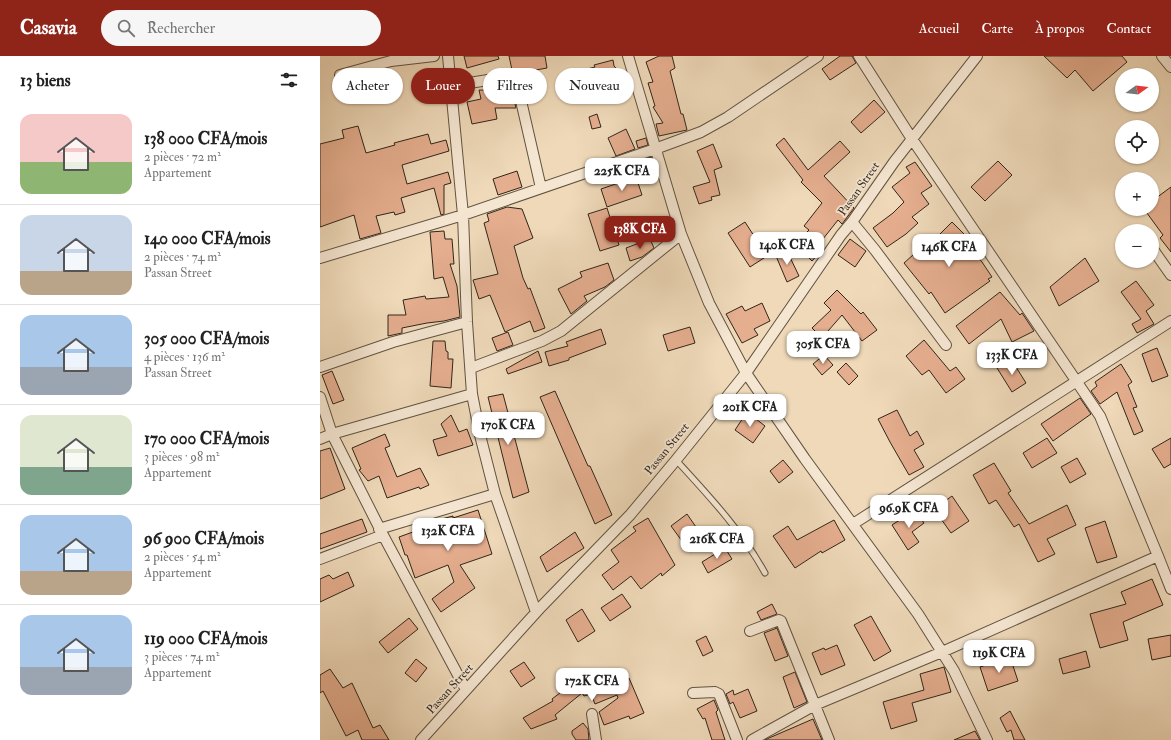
<!DOCTYPE html>
<html lang="fr">
<head>
<meta charset="utf-8">
<style>
	:root { --surface:#fff; --page:#f6f6f6; --text:#222; --muted:#767676; --line:#e0e0e0; --accent:#8f2418 }
	body { margin:0; font-family:"IM FELL Double Pica",serif; background:var(--page); color:var(--text); height:100vh; display:flex; flex-direction:column; font-size:15px; white-space:nowrap }
	* { box-sizing:border-box; margin:0 }
	p { font-size:13px; color:var(--muted) }
	.icon { flex:none; width:22px; height:22px; fill:none; stroke:currentColor; stroke-width:2; stroke-linecap:round; stroke-linejoin:round }
	.map { position:relative; flex:1; overflow:hidden }
	.side { display:flex; flex-direction:column; background:var(--surface); width:320px }
	.side>* { flex:none }
	.top-card { position:absolute; left:12px; top:12px; width:380px; height:36px; display:flex; gap:8px }
	.needle { width:26px; rotate:75deg }
	.fabs { position:absolute; left:795px; top:12px; display:grid; gap:8px }
	.fabs a { display:grid; place-items:center; width:44px; height:44px; border-radius:50%; background:var(--surface); box-shadow:0 1px 3px #0004; font-size:20px }
	.price { position:absolute; translate:-50% -34px; padding:0 9px; border-radius:8px; background:#fff; color:#222; font-size:13px; line-height:26px; filter:drop-shadow(0 1px 2px #0008) }
	.price::after { content:''; position:absolute; left:50%; top:24px; width:12px; height:9px; margin-left:-6px; background:inherit; clip-path:polygon(0 0,100% 0,50% 100%) }
	.price.selected { background:var(--accent); color:#fff }
	ul { padding:0; list-style:none }
	li { display:flex; align-items:center; gap:12px; height:100px; padding:0 20px }
	li+li { border-top:1px solid var(--line) }
	li span { display:grid; place-items:center; flex:none; width:112px; height:80px; border-radius:12px; color:#555 }
	li>.icon { margin-inline-start:auto }
	span .icon { width:48px; height:48px; fill:#fffc; stroke-width:1 }
	li b { font-size:17px }
	h2 { display:flex; justify-content:space-between; align-items:center; height:48px; padding:0 20px; font-size:17px }
	.tag { padding:0 14px; border-radius:18px; background:var(--surface); box-shadow:0 1px 3px #0004; font-size:14px; line-height:36px }
	.tag.selected { background:var(--accent); color:#fff }
	header { display:flex; align-items:center; gap:24px; box-sizing:border-box; height:56px; padding:0 20px; background:var(--accent); color:#fff }
	header strong { font-size:19px }
	nav { display:flex; gap:22px; margin-inline-start:auto; font-size:14px }
	.search { width:280px; height:36px; background:var(--page); display:flex; align-items:center; gap:10px; box-sizing:border-box; padding:0 14px; border-radius:22px; color:var(--muted); font-size:15px }
	main { display:flex; flex:1; min-height:0 }
	.map>svg:first-child { display:block }
	.building { fill:#e5ae8f; stroke:#302619 }
	.lines { fill:none; stroke-linecap:round; stroke-linejoin:round }
	.service-casing { stroke:#605341; stroke-width:7 }
	.minor-casing { stroke:#605341; stroke-width:12 }
	.service { stroke:#f5e6d2; stroke-width:5 }
	.minor { stroke:#f5e6d2; stroke-width:10 }
	.labels { text-anchor:middle; dominant-baseline:central; stroke-width:3.5; stroke-linejoin:round; paint-order:stroke }
	.street-label { font-size:12px; fill:#302619; stroke:#f5e6d2 }
</style>
</head>
<body>
<header>
<strong>Casavia</strong>
<div class="search"><svg class="icon" aria-label="search" viewBox="0 0 24 24"><circle cx="10" cy="10" r="6"/><path d="M15 15l6 6"/></svg>Rechercher</div>
<nav><a>Accueil</a><a>Carte</a><a>À propos</a><a>Contact</a></nav>
</header>
<main>
<section class="side">
<h2>13 biens<svg class="icon" aria-label="filters" viewBox="0 0 24 24"><path d="M4 7h16M4 17h16"/><circle cx="9" cy="7" r="2"/><circle cx="15" cy="17" r="2"/></svg></h2>
<ul>
<li><span style="background:linear-gradient(#f6c9c9 60%,#8fb573 0)"><svg class="icon" aria-label="home" viewBox="0 0 24 24"><path d="M3 11l9-7 9 7M6 9v11h12V9"/></svg></span><div><b>138 000 CFA/mois</b><p>2 pièces · 72 m²</p><p>Appartement</p></div></li>
<li><span style="background:linear-gradient(#c9d6e8 70%,#b9a48a 0)"><svg class="icon" aria-label="home" viewBox="0 0 24 24"><path d="M3 11l9-7 9 7M6 9v11h12V9"/></svg></span><div><b>140 000 CFA/mois</b><p>2 pièces · 74 m²</p><p>Passan Street</p></div></li>
<li><span style="background:linear-gradient(#a9c7e8 65%,#9aa5b1 0)"><svg class="icon" aria-label="home" viewBox="0 0 24 24"><path d="M3 11l9-7 9 7M6 9v11h12V9"/></svg></span><div><b>305 000 CFA/mois</b><p>4 pièces · 136 m²</p><p>Passan Street</p></div></li>
<li><span style="background:linear-gradient(#dfe7d0 65%,#7fa58c 0)"><svg class="icon" aria-label="home" viewBox="0 0 24 24"><path d="M3 11l9-7 9 7M6 9v11h12V9"/></svg></span><div><b>170 000 CFA/mois</b><p>3 pièces · 98 m²</p><p>Appartement</p></div></li>
<li><span style="background:linear-gradient(#a9c7e8 70%,#b9a48a 0)"><svg class="icon" aria-label="home" viewBox="0 0 24 24"><path d="M3 11l9-7 9 7M6 9v11h12V9"/></svg></span><div><b>96 900 CFA/mois</b><p>2 pièces · 54 m²</p><p>Appartement</p></div></li>
<li><span style="background:linear-gradient(#a9c7e8 65%,#9aa5b1 0)"><svg class="icon" aria-label="home" viewBox="0 0 24 24"><path d="M3 11l9-7 9 7M6 9v11h12V9"/></svg></span><div><b>119 000 CFA/mois</b><p>3 pièces · 74 m²</p><p>Appartement</p></div></li>
</ul>
</section>
<div class="map">
<svg width="851" height="684" viewBox="0 0 851 684">
	<rect width="100%" height="100%" fill="#efd9b9"/>
	<filter id="stains"><feTurbulence type="fractalNoise" baseFrequency=".005" numOctaves="4"/><feColorMatrix values="0 0 0 0 .2 0 0 0 0 .09 0 0 0 0 .02 0 0 0 .5 -.17"/></filter>
	<radialGradient id="worn" r=".72"><stop offset=".6" stop-color="#630" stop-opacity="0"/><stop offset="1" stop-color="#630" stop-opacity=".3"/></radialGradient>
	<path class="building" d="M 144,0 L 178,0 L 179,3 L 147,12 Z
		M 189,0 L 225,0 L 227,12 L 199,17 L 192,14 Z
		M 339,0 L 352,0 L 355,12 L 350,15 L 361,58 L 363,58 L 367,74 L 339,80 L 336,68 L 343,67 L 333,51 L 335,50 L 328,27 L 333,26 L 326,6 Z
		M 520,0 L 532,0 L 536,7 L 510,24 L 502,13 Z
		M 724,0 L 802,0 L 807,6 L 773,35 L 755,14 L 747,22 Z
		M 293,4 L 294,10 L 302,19 L 294,35 L 275,40 L 275,42 L 266,44 L 259,15 L 275,11 L 274,9 Z
		M 159,34 L 192,35 L 196,52 L 175,52 L 177,63 L 152,68 L 147,46 L 161,43 Z
		M 554,44 L 565,56 L 541,77 L 531,66 Z
		M 277,58 L 281,71 L 272,73 L 269,61 Z
		M 38,70 L 46,97 L 75,89 L 74,87 L 108,78 L 111,88 L 126,84 L 129,95 L 82,109 L 87,128 L 128,116 L 131,127 L 124,129 L 124,158 L 121,159 L 114,132 L 81,142 L 85,156 L 75,159 L 74,156 L 56,160 L 61,177 L 40,183 L 34,159 L 0,171 L 0,88 L 24,82 L 22,74 Z
		M 306,73 L 315,93 L 296,100 L 288,82 Z
		M 326,82 L 328,89 L 318,92 L 316,85 Z
		M 464,82 L 488,114 L 520,85 L 530,96 L 504,120 L 534,152 L 522,168 L 518,164 L 495,193 L 499,197 L 492,205 L 475,188 L 489,174 L 484,170 L 502,147 L 481,126 L 483,124 L 456,89 Z
		M 393,88 L 402,111 L 394,114 L 400,139 L 391,141 L 392,144 L 379,148 L 373,131 L 390,126 L 377,95 Z
		M 331,101 L 334,111 L 326,114 L 322,104 Z
		M 678,105 L 692,119 L 665,145 L 651,131 Z
		M 595,106 L 612,130 L 601,137 L 609,148 L 592,161 L 598,167 L 586,178 L 567,191 L 553,172 L 573,157 L 584,146 L 572,131 L 590,117 L 586,111 Z
		M 197,115 L 202,131 L 178,139 L 173,123 Z
		M 316,121 L 322,139 L 287,151 L 281,133 Z
		M 851,131 L 851,196 L 840,182 L 843,179 L 824,153 L 832,153 L 832,145 Z
		M 187,151 L 202,153 L 213,182 L 194,190 L 203,222 L 208,233 L 210,232 L 225,272 L 214,276 L 210,265 L 185,276 L 170,239 L 159,243 L 153,224 L 178,218 L 164,167 L 169,165 L 167,158 Z
		M 287,152 L 299,189 L 280,195 L 268,158 Z
		M 425,166 L 447,200 L 430,211 L 408,177 Z
		M 632,166 L 645,179 L 642,182 L 662,206 L 672,221 L 668,223 L 670,225 L 625,257 L 611,236 L 609,238 L 584,207 L 612,182 L 614,184 Z
		M 124,175 L 125,183 L 132,183 L 134,208 L 130,208 L 137,230 L 140,261 L 124,265 L 107,267 L 82,272 L 82,277 L 68,280 L 68,259 L 86,259 L 83,244 L 105,240 L 106,243 L 129,241 L 123,221 L 114,223 L 110,176 Z
		M 330,183 L 334,192 L 322,201 L 310,205 L 306,192 Z
		M 530,183 L 546,195 L 535,211 L 518,199 Z
		M 467,195 L 479,220 L 467,226 L 456,200 Z
		M 765,202 L 779,225 L 739,250 L 730,231 Z
		M 288,207 L 294,224 L 285,231 L 264,240 L 267,245 L 251,258 L 238,233 L 262,221 L 260,216 Z
		M 816,225 L 834,249 L 826,255 L 834,268 L 817,277 L 812,268 L 821,263 L 801,236 Z
		M 517,234 L 541,258 L 543,256 L 557,274 L 542,285 L 522,259 L 508,275 L 516,283 L 509,289 L 492,272 L 511,254 L 504,247 Z
		M 680,236 L 700,259 L 702,257 L 714,275 L 692,286 L 681,263 L 649,288 L 636,270 Z
		M 442,247 L 450,265 L 434,273 L 438,279 L 422,287 L 406,258 L 422,250 L 425,255 Z
		M 370,271 L 375,287 L 348,295 L 343,279 Z
		M 281,273 L 286,288 L 249,302 L 249,304 L 229,310 L 225,296 L 248,290 L 246,286 Z
		M 188,276 L 193,289 L 177,295 L 172,282 Z
		M 604,284 L 630,315 L 636,311 L 645,323 L 626,337 L 609,314 L 602,319 L 586,300 Z
		M 113,285 L 125,285 L 126,295 L 128,296 L 128,303 L 133,303 L 131,332 L 110,330 Z
		M 837,292 L 848,320 L 832,326 L 822,298 Z
		M 218,295 L 222,306 L 188,318 L 186,313 Z
		M 504,299 L 513,309 L 502,319 L 493,308 Z
		M 691,303 L 706,327 L 692,336 L 677,312 Z
		M 526,307 L 538,320 L 529,329 L 517,316 Z
		M 801,308 L 812,326 L 808,329 L 817,351 L 813,352 L 823,375 L 814,379 L 797,336 L 780,348 L 771,335 L 777,330 L 775,326 Z
		M 12,315 L 24,344 L 13,348 L 2,319 Z
		M 235,335 L 268,410 L 270,410 L 292,459 L 275,468 L 220,341 Z
		M 183,338 L 209,436 L 193,442 L 168,341 Z
		M 760,342 L 771,358 L 733,385 L 721,368 Z
		M 577,354 L 590,380 L 597,375 L 604,388 L 594,394 L 604,411 L 589,419 L 570,386 L 558,363 Z
		M 427,356 L 445,370 L 433,387 L 415,374 Z
		M 131,359 L 139,376 L 147,373 L 153,389 L 118,400 L 113,384 L 127,380 L 121,368 Z
		M 65,378 L 70,390 L 65,392 L 77,421 L 100,412 L 109,429 L 100,433 L 99,431 L 67,442 L 59,420 L 48,425 L 39,414 L 41,413 L 32,392 Z
		M 727,382 L 737,397 L 712,412 L 703,397 Z
		M 851,382 L 851,408 L 844,412 L 832,393 Z
		M 10,392 L 25,433 L 0,443 L 0,395 Z
		M 757,402 L 766,418 L 750,427 L 741,411 Z
		M 463,404 L 473,416 L 459,427 L 450,415 Z
		M 674,407 L 691,435 L 688,437 L 709,468 L 747,449 L 756,469 L 727,483 L 735,498 L 718,506 L 699,468 L 694,471 L 676,444 L 669,448 L 653,419 Z
		M 632,440 L 649,465 L 631,477 L 614,453 Z
		M 158,454 L 172,498 L 140,509 L 155,532 L 121,556 L 112,543 L 134,526 L 128,509 L 95,522 L 87,499 L 85,499 L 79,481 L 115,468 L 114,465 L 133,460 L 133,462 Z
		M 595,454 L 604,467 L 592,476 L 599,486 L 588,494 L 572,469 Z
		M 367,458 L 385,484 L 370,496 L 351,470 Z
		M 328,462 L 355,509 L 342,520 L 341,517 L 321,533 L 311,520 L 293,534 L 282,519 L 299,506 L 291,494 L 316,475 L 313,471 Z
		M 42,463 L 47,476 L 0,493 L 0,478 Z
		M 514,464 L 525,484 L 502,497 L 501,495 L 475,512 L 453,480 L 468,470 L 477,484 Z
		M 785,465 L 797,501 L 777,507 L 765,472 Z
		M 255,476 L 264,492 L 227,516 L 220,501 Z
		M 405,492 L 412,503 L 388,517 L 382,506 Z
		M 28,516 L 34,530 L 0,546 L 0,523 L 9,519 L 13,523 Z
		M 832,523 L 843,549 L 803,566 L 808,584 L 780,592 L 770,558 L 806,548 L 801,536 Z
		M 302,538 L 311,551 L 290,565 L 281,552 Z
		M 452,548 L 457,558 L 441,564 L 437,556 Z
		M 262,553 L 275,575 L 258,586 L 246,564 Z
		M 551,560 L 571,595 L 554,605 L 534,569 Z
		M 89,562 L 98,573 L 68,597 L 59,586 Z
		M 457,572 L 468,600 L 455,605 L 444,577 Z
		M 851,579 L 851,600 L 832,604 L 828,583 Z
		M 386,580 L 393,595 L 383,600 L 376,585 Z
		M 517,589 L 525,609 L 501,619 L 492,597 L 504,592 L 505,594 Z
		M 766,595 L 770,611 L 743,618 L 739,603 Z
		M 690,601 L 698,625 L 668,635 L 660,611 Z
		M 96,603 L 107,612 L 96,626 L 85,617 Z
		M 204,606 L 215,622 L 201,631 L 190,615 Z
		M 624,611 L 631,636 L 592,647 L 597,665 L 571,673 L 563,646 L 604,634 L 600,618 Z
		M 10,613 L 23,632 L 32,627 L 53,672 L 60,669 L 69,684 L 42,684 L 38,674 L 26,680 L 3,635 L 0,637 L 0,619 Z
		M 475,616 L 487,646 L 474,652 L 463,621 Z
		M 282,617 L 288,631 L 309,622 L 324,657 L 310,663 L 309,660 L 284,669 L 279,656 L 298,642 L 297,639 L 275,648 L 271,638 L 264,640 L 262,637 L 235,659 L 237,663 L 211,673 L 203,662 L 233,645 L 232,643 L 249,630 L 250,632 Z
		M 428,633 L 437,655 L 420,662 L 413,646 L 410,648 L 406,638 L 413,634 L 414,639 Z
		M 394,644 L 398,654 L 396,656 L 405,684 L 392,684 L 385,662 L 383,663 L 377,653 Z
		M 690,655 L 705,684 L 694,684 L 691,674 L 687,676 L 680,662 Z
		M 493,663 L 502,684 L 445,684 L 449,682 Z
		M 263,667 L 268,673 L 269,684 L 256,684 L 252,678 L 252,675 Z
		M 655,675 L 660,684 L 634,684 Z"/>
	<g class="lines">
		<g class="service-casing">
			<path id="service" d="M 356,404 C 388,439 422,475 445,517"/>
		</g>
		<g class="minor-casing">
			<path id="minor" d="M 128,0 L 143,159 L 147,266 L 152,338 L 160,379 L 175,438 L 216,556
				M 308,0 L 361,178 L 389,247 L 426,317 L 485,403 L 598,558 L 634,615 L 667,684
				M 539,0 L 592,83 L 780,360 L 838,500 L 851,533
				M 842,0 L 851,11
				M 20,19 L 71,5 L 114,0
				M 131,30 L 192,20 L 196,23 L 221,132
				M 532,166 L 555,194 L 626,289
				M 832,192 L 851,219
				M 0,202 L 143,159 L 335,93 L 381,76 L 408,61 L 498,0
				M 0,311 L 73,286 L 147,266
				M 151,312 L 222,285 L 241,275 L 361,178
				M 0,341 L 12,378 L 63,479 L 146,634
				M 0,383 L 12,378 L 152,338
				M 533,468 L 851,265
				M 59,473 L 175,438
				M 0,503 L 63,479
				M 430,575 L 459,564 L 461,565 L 509,684
				M 373,637 L 395,636 L 399,638 L 417,684
				M 272,658 L 276,684
				M 101,684 L 221,551 L 310,459 L 356,404 L 426,317 L 521,179 L 532,166 L 574,106 L 657,0
				M 432,684 L 495,649 L 622,596 L 838,500"/>
		</g>
		<use href="#service" class="service"/>
		<use href="#minor" class="minor"/>
	</g>
	<g class="labels">
		<g class="street-label">
			<text transform="translate(539 133) rotate(-55)">Passan Street</text>
			<text transform="translate(347 393) rotate(-51)">Passan Street</text>
			<text transform="translate(130 633) rotate(-48)">Passan Street</text>
		</g>
	</g>
	<rect width="100%" height="100%" filter="url(#stains)"/>
	<rect width="100%" height="100%" fill="url(#worn)"/>
</svg>
<div class="fabs">
<a><svg class="needle" viewBox="-14 -14 28 28"><path d="M0-13l5 13h-10z" fill="#e53935"/><path d="M0 13l5-13h-10z" fill="#767676"/></svg></a>
<a><svg class="icon" aria-label="locate" viewBox="0 0 24 24"><circle cx="12" cy="12" r="6"/><path d="M12 2v4M12 18v4M2 12h4M18 12h4"/></svg></a>
<a>+</a>
<a>−</a>
</div>
<b class="price" style="left:302px;top:136px">225K CFA</b>
<b class="price selected" style="left:320px;top:194px">138K CFA</b>
<b class="price" style="left:467px;top:210px">140K CFA</b>
<b class="price" style="left:629px;top:212px">146K CFA</b>
<b class="price" style="left:503px;top:309px">305K CFA</b>
<b class="price" style="left:692px;top:320px">133K CFA</b>
<b class="price" style="left:430px;top:372px">201K CFA</b>
<b class="price" style="left:188px;top:390px">170K CFA</b>
<b class="price" style="left:589px;top:473px">96.9K CFA</b>
<b class="price" style="left:128px;top:496px">132K CFA</b>
<b class="price" style="left:397px;top:504px">216K CFA</b>
<b class="price" style="left:679px;top:618px">119K CFA</b>
<b class="price" style="left:272px;top:646px">172K CFA</b>
<div class="top-card">
<a class="tag">Acheter</a>
<a class="tag selected">Louer</a>
<a class="tag">Filtres</a>
<a class="tag">Nouveau</a>
</div>
</div>
</main>
</body>
</html>
